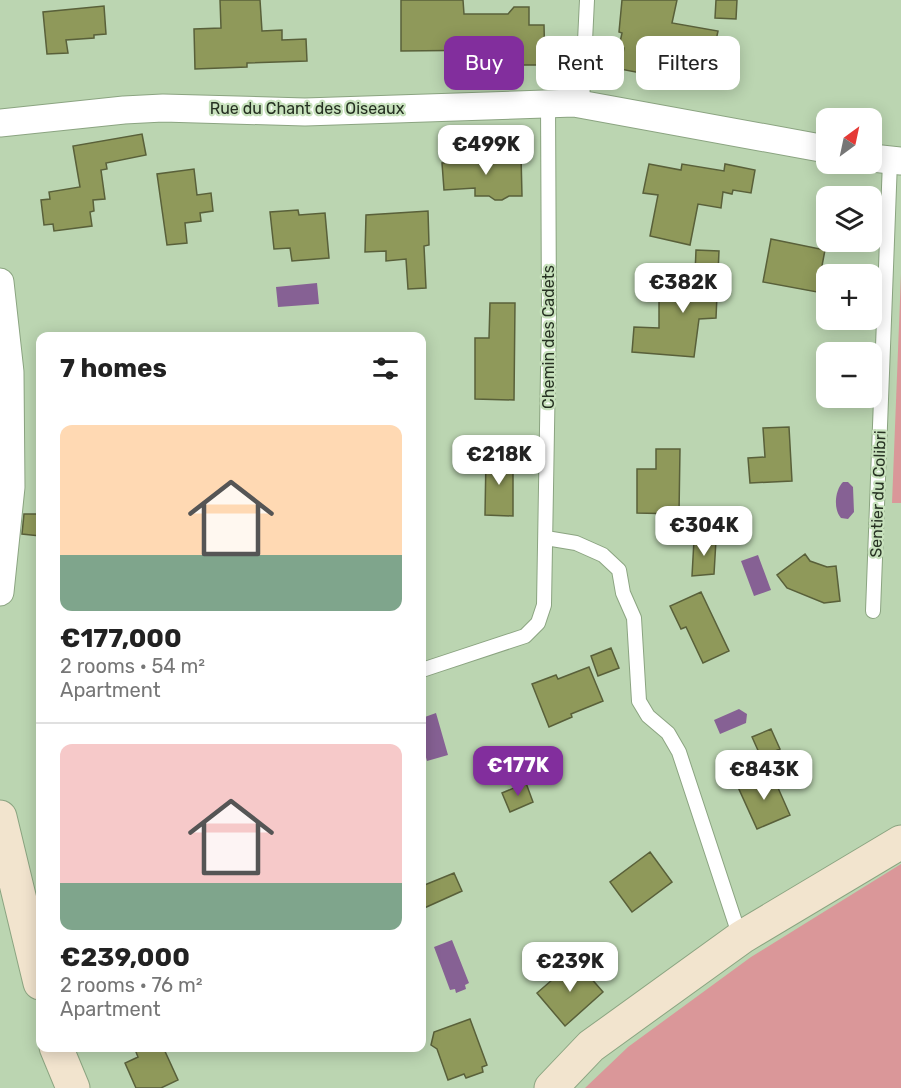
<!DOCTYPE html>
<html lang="en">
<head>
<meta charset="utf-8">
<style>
	:root { --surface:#fff; --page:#f6f6f6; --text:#222; --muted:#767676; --line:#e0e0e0; --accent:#822e9d }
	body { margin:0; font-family:Rubik,sans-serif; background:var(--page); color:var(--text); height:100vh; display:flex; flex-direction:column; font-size:22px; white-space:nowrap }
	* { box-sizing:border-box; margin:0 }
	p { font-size:20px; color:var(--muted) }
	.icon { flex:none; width:33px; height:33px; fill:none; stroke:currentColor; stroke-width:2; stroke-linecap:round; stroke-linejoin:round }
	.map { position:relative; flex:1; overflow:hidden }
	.drawer { position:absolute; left:36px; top:332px; width:390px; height:720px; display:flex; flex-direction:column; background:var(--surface); border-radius:12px; box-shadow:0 3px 15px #0003 }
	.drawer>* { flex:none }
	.top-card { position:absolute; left:444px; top:36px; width:366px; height:54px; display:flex; gap:12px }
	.needle { width:39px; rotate:33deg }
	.fabs { position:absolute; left:816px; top:108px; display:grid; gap:12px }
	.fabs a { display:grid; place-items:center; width:66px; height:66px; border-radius:12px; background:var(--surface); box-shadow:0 3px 15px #0003; font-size:30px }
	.price { position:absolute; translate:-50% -51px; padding:0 14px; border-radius:12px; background:#fff; color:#222; font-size:20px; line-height:39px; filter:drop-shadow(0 2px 3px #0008) }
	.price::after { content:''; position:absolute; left:50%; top:36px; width:18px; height:14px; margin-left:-9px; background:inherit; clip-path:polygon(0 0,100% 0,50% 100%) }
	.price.current { background:var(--accent); color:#fff }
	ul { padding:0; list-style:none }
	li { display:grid; align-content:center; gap:12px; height:318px; padding:0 24px }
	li+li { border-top:2px solid var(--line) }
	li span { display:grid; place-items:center; height:186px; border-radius:12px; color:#555 }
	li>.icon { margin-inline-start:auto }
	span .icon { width:108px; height:108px; fill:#fffc; stroke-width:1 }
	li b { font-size:26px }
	h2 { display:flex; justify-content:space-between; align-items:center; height:72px; padding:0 24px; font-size:26px }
	.chip { padding:0 21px; border-radius:12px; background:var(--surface); box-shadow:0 3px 15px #0003; font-size:21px; line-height:54px }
	.chip.current { background:var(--accent); color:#fff }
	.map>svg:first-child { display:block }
	.green { fill:#da9799 }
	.water { fill:#866194 }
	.building { fill:#8f995a; stroke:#59603a; stroke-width:1.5 }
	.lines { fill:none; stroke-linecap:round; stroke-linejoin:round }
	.service-casing { stroke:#8ba481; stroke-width:16 }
	.minor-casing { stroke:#8ba481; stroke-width:29 }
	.secondary-casing { stroke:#8ba481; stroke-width:35 }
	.service { stroke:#fff; stroke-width:14 }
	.minor { stroke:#fff; stroke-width:27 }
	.secondary { stroke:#f2e4ce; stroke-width:33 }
	.labels { text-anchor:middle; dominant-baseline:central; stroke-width:4.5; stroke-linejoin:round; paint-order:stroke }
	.street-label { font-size:16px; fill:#263122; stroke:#c8e2bd }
</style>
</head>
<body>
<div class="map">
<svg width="901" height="1088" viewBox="0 0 901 1088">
	<rect width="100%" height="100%" fill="#bbd5b1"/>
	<path class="green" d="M 901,274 L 901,503 L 892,503 Z
		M 901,864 L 901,1088 L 585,1088 L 628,1047 L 751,957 Z"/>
	<path class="water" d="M 317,283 L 319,304 L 278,307 L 276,287 Z
		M 843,482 L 848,482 L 853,487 L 854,512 L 848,519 L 841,518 C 833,509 835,490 843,482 Z
		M 758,555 L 771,590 L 754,596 L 741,561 Z
		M 739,709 L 747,714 L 746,723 L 720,734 L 714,720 Z
		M 436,713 L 448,755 L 427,761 L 422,743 L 422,718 Z
		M 452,940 L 469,983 L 465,985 L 466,989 L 456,993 L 455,989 L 450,990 L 434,947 Z"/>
	<path class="building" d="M 220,0 L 260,0 L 262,31 L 282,30 L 282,40 L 306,39 L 307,61 L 247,63 L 247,67 L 195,69 L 194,29 L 221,28 Z
		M 401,0 L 463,0 L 464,14 L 508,14 L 514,7 L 529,7 L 529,25 L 544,25 L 545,65 L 522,65 L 522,53 L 495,54 L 495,50 L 401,51 Z
		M 622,0 L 677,0 L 672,23 L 718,31 L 708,78 L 700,77 L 693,81 L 676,78 L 663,69 L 661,77 L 620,69 L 624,48 L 619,47 L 622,33 L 619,32 Z
		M 716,0 L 737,0 L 736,19 L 715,18 Z
		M 104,6 L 106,34 L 94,35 L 94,38 L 66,40 L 68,53 L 47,54 L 43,12 Z
		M 142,134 L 146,155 L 106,163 L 107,169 L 101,170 L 105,199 L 93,200 L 94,211 L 90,212 L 92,226 L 54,231 L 53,224 L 44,225 L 41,200 L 50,199 L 49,192 L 80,187 L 73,146 Z
		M 495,151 L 502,151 L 508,155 L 521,155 L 522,196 L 509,196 L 502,200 L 495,200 L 489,196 L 475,196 L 475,188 L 444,190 L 442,163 L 475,161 L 475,155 L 488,155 Z
		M 649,164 L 681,170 L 682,164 L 724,171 L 725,164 L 755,170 L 751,193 L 733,190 L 732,194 L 723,192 L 721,208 L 698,204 L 690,245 L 650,236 L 658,195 L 643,193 Z
		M 194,169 L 197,195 L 211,193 L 213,211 L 200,213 L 201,221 L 185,223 L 187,243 L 167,245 L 157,174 Z
		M 298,210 L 299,215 L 325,213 L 329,258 L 292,261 L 290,248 L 274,249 L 270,212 Z
		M 428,211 L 429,245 L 424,246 L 426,288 L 408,289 L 406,259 L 386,261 L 386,251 L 365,252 L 366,215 Z
		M 771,239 L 825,250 L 817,292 L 763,282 Z
		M 696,250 L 719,251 L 716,318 L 699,319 L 694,357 L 632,352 L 634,327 L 659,328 L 659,297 L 667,298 L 667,295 L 694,297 Z
		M 490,303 L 515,303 L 514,400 L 475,399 L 475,338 L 489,338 Z
		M 789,427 L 792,481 L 750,483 L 748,458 L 765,457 L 763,428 Z
		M 656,449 L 680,449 L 679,514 L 637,513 L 637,469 L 656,469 Z
		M 486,457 L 513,457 L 513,516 L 485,515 Z
		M 24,514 L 40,514 L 40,536 L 22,534 Z
		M 694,540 L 716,540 L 714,574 L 692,576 Z
		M 805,554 L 810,561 L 827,567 L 836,566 L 840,601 L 824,603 L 787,588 L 777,575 Z
		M 701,592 L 729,651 L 703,663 L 686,627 L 681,629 L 670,606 Z
		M 611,648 L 619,668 L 598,676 L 591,656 Z
		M 589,667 L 603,701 L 571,714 L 572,717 L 549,727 L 532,684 L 556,675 L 558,679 Z
		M 771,729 L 780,749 L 761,757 L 752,737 Z
		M 771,772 L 790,815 L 757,829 L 738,787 Z
		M 526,783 L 533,802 L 510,812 L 502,793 Z
		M 650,852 L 672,882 L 632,912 L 610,882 Z
		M 454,873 L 462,891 L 422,909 L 422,886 Z
		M 575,960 L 603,992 L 565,1026 L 537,993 Z
		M 470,1019 L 487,1065 L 482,1067 L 483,1072 L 466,1078 L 464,1074 L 448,1080 L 437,1049 L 431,1045 L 434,1032 Z
		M 134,1047 L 163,1047 L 178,1080 L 161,1088 L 136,1088 L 125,1063 L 138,1057 Z"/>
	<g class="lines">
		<g class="service-casing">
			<path id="service" d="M 582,103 L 587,0
				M 546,538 L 576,543 L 603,555 L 619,570 L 623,593 L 634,618 L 639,701 L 648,716 L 668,733 L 679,752 L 737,928 L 742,937
				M 873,611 L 890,161
				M 422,670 L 525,636 L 538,623 L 544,605 L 549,312 L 548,102"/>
		</g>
		<g class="minor-casing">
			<path id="minor" d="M 0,123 L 124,110 L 163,108 L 305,112 L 574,103 L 826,149
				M 872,158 L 901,161
				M 0,282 L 10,372 L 11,487 L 0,592"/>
		</g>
		<g class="secondary-casing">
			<path id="secondary" d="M 0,817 L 40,983
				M 56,1047 L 73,1088
				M 551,1088 L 591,1046 L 742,937 L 901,842"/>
		</g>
		<use href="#service" class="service"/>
		<use href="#minor" class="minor"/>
		<use href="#secondary" class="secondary"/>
	</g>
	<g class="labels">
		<g class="street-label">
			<text x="307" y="108">Rue du Chant des Oiseaux</text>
			<text transform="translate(548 337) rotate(-90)">Chemin des Cadets</text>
			<text transform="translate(878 494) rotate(-88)">Sentier du Colibri</text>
		</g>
	</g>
</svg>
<div class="fabs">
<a><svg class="needle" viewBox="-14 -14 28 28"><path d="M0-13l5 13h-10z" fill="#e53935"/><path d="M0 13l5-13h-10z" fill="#767676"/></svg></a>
<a><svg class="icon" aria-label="layers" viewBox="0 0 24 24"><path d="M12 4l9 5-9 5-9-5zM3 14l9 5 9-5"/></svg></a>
<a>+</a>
<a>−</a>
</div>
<b class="price" style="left:486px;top:176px">€499K</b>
<b class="price" style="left:683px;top:314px">€382K</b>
<b class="price" style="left:499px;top:486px">€218K</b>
<b class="price" style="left:704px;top:557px">€304K</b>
<b class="price current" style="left:518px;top:797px">€177K</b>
<b class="price" style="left:764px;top:801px">€843K</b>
<b class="price" style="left:570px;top:993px">€239K</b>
<div class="top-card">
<a class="chip current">Buy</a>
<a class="chip">Rent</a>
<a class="chip">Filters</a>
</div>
<section class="drawer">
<h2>7 homes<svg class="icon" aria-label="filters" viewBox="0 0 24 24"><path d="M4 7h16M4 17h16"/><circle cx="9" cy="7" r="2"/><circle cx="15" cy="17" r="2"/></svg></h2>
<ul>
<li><span style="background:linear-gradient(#ffd9b3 70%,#7fa58c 0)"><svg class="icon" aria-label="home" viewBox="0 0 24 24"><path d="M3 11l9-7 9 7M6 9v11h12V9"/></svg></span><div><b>€177,000</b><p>2 rooms · 54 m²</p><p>Apartment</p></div></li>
<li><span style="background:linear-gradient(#f6c9c9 75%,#7fa58c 0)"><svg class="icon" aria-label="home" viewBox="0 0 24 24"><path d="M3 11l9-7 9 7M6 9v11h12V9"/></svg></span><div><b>€239,000</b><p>2 rooms · 76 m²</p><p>Apartment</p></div></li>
</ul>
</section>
</div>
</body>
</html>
